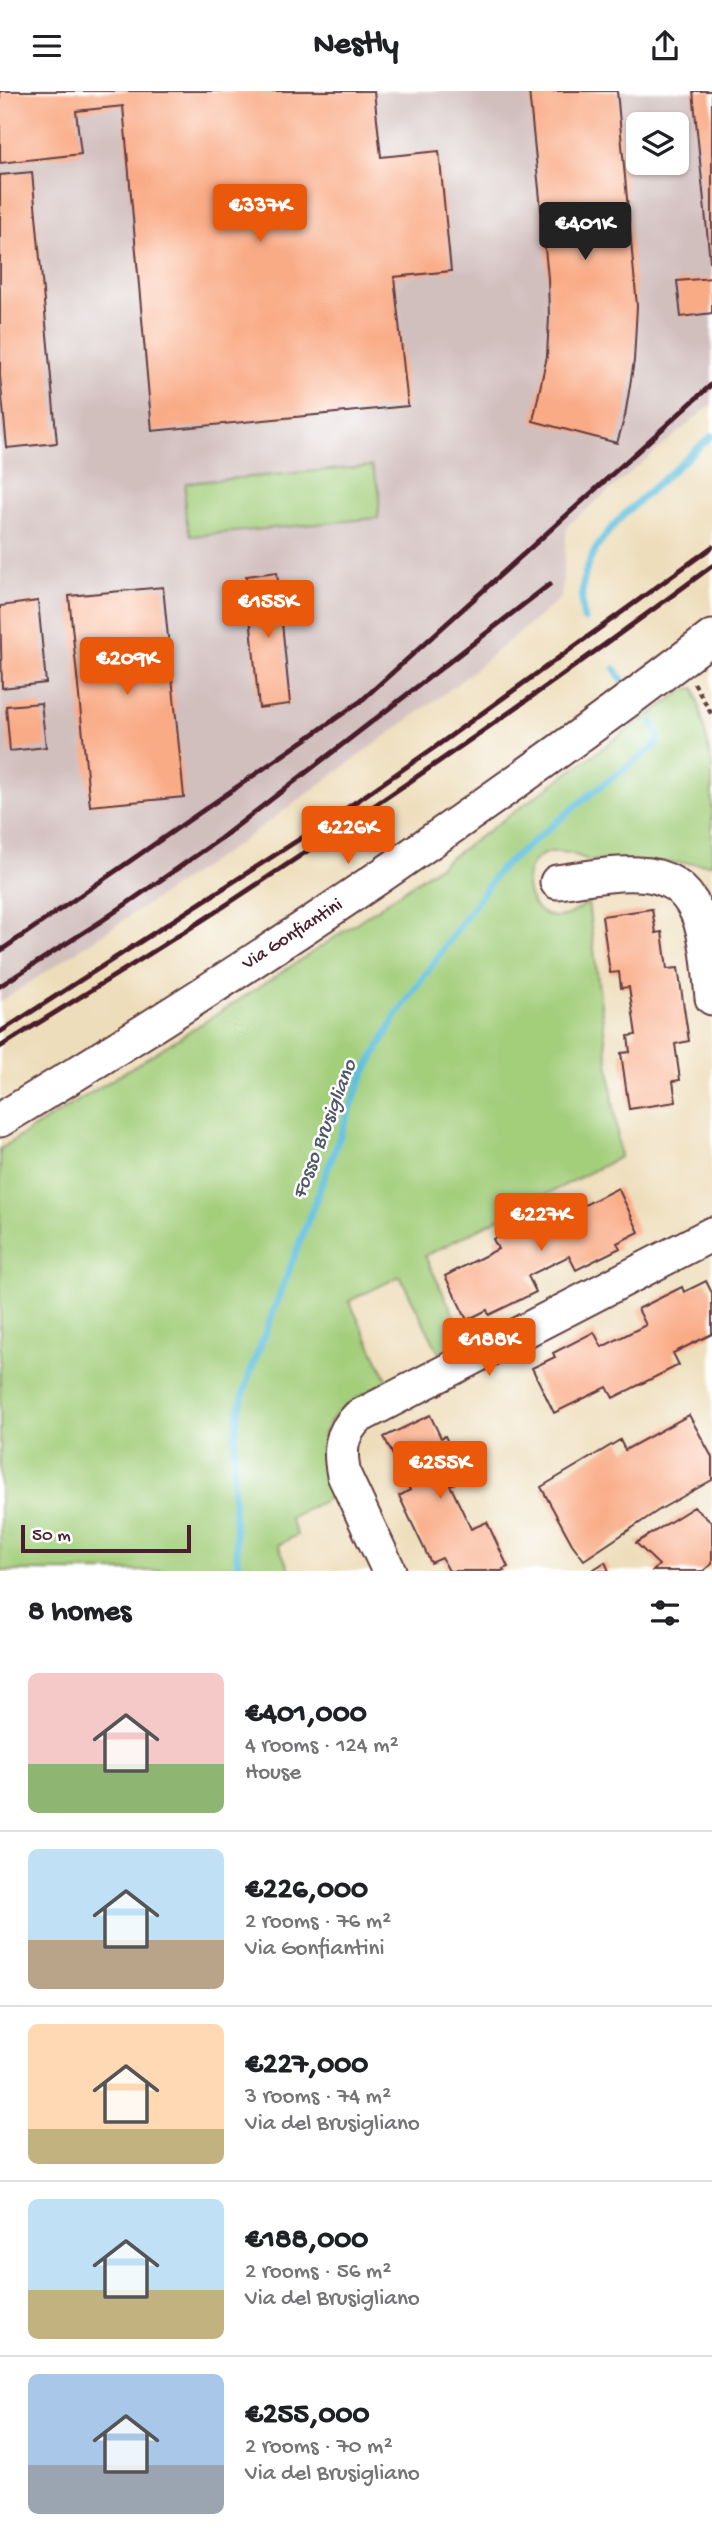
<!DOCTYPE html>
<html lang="en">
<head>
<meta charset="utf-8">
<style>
	:root { --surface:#fff; --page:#f6f6f6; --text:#202124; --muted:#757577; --line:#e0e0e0; --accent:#ea580c }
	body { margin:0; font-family:"Gochi Hand",sans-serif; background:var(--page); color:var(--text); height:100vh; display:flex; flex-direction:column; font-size:26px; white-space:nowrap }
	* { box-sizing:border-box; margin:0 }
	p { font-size:23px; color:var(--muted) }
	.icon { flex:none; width:38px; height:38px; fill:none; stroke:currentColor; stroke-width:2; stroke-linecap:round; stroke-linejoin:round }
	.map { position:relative; height:1480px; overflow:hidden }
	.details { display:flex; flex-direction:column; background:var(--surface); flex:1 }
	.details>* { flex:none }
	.tools { position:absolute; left:626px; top:21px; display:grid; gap:14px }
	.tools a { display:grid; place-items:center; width:63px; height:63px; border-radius:10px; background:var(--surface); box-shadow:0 2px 5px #0004; font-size:35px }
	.scale { position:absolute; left:21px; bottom:18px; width:170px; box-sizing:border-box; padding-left:7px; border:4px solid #4a1f2b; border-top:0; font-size:19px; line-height:24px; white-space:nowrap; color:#4a1f2b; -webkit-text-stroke:5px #fff; paint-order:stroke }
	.price { position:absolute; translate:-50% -60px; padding:0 16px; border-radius:7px; background:var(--accent); color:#fff; font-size:23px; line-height:46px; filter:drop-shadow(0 2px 4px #0008) }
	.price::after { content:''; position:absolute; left:50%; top:42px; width:21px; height:16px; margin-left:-10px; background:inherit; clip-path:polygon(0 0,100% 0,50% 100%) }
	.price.selected { background:#222; color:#fff }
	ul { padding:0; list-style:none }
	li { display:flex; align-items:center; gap:21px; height:175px; padding:0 28px }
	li+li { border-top:2px solid var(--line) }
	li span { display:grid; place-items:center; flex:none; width:196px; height:140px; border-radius:10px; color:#555 }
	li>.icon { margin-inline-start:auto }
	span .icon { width:84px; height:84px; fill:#fffc; stroke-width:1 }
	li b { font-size:30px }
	h2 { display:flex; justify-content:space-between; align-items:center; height:84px; padding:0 28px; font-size:30px }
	header { display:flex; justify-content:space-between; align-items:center; height:91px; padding:0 28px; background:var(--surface); font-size:32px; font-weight:700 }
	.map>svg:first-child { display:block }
	.industrial { fill:#d1bfbe; fill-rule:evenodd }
	.green { fill:#a3ce7a; stroke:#767652; stroke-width:2 }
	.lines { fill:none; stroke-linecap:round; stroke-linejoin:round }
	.stream { stroke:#5dbfdc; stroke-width:7 }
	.building { fill:#f9ab86 }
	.minor-casing { stroke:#623c40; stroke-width:37 }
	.path { stroke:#623c40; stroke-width:4.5; stroke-dasharray:5 5; stroke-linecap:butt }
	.minor { stroke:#fff; stroke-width:33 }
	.rail { stroke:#4a1f2b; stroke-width:5 }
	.labels { text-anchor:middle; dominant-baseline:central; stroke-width:5; stroke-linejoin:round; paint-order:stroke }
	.street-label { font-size:19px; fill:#4a1f2b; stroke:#fff }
	.water-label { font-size:21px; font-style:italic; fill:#515769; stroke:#fff }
</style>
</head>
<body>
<header><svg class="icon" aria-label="menu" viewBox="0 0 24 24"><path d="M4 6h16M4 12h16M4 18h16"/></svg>Nestly<svg class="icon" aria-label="share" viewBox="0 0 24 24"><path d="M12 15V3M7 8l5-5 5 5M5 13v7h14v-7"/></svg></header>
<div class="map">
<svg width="712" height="1480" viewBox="0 0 712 1480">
	<rect width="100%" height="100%" fill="#fff"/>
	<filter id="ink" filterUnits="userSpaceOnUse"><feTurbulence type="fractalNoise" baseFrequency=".0143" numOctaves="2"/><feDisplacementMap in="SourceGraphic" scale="14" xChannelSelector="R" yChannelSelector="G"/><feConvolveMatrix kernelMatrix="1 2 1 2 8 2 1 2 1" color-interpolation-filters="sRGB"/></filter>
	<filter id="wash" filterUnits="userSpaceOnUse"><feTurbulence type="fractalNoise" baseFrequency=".00686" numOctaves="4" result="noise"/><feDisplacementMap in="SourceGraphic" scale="28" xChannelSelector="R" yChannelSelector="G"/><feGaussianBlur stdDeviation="1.57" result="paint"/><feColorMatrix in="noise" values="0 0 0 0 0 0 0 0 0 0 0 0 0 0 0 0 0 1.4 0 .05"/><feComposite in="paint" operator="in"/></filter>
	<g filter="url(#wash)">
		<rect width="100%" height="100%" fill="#edddba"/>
		<path class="industrial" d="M 0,0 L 712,0 L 712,313 L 567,435 L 561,507 L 457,593 L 241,751 L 0,911 ZM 639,33 L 677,33 L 677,72 L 639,72 Z"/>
		<path class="green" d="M 372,375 L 380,403 L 378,427 L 191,445 C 184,427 184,411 186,392 Z
			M 695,597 L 712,673 L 712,773 L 588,769 C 495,726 519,871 588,811 L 620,1066 L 425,1165 L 467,1251 L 440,1264 L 400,1185 L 349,1210 L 388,1290 C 331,1320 305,1337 333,1405 L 289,1427 L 297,1444 L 278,1454 L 290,1480 L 0,1480 L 0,1058 C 138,973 277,888 410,795 C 503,731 593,662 686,598 Z"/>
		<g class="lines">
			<path class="stream" d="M 584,528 C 572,467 613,433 654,396 C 674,379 692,362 712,345
				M 615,578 L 623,590
				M 238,1480 C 234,1428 230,1375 238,1324 C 241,1310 246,1296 250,1282 L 362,987 L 396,925 L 499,779 L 594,700 L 653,657 L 659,647 L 652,631"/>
		</g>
		<g id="blocks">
			<path class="building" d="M 0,0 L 374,0 L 381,66 L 439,60 L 451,180 L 394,186 L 408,315 L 152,340 L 123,15 L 76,20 L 81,63 L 0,72 Z
				M 529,0 L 617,0 L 637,215 L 634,270 L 625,325 L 617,352 L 533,330 L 547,265 L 549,226 L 548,187 Z
				M 693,0 L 712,0 L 712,170 L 710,170 Z
				M 32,81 L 57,352 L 7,357 L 0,285 L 0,84 Z
				M 712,187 L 712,222 L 681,226 L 677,190 Z
				M 277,481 L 290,613 L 259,617 L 246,485 Z
				M 163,496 L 184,706 L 90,715 L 69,505 Z
				M 38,510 L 46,592 L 2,597 L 0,515 Z
				M 41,612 L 46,656 L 10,660 L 6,615 Z
				M 652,818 L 656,842 L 662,841 L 667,878 L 678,877 L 689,950 L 675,953 L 680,989 L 673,990 L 676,1011 L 629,1018 L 621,962 L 630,961 L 628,945 L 636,944 L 629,896 L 621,897 L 619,881 L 610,882 L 602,825 Z
				M 618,1097 L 639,1141 L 617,1152 L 620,1157 L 576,1179 L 569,1165 L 528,1185 L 536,1201 L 489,1224 L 487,1219 L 467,1229 L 445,1185 L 498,1158 L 493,1148 L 560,1114 L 565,1124 Z
				M 706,1190 L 712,1202 L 712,1243 L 673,1262 L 679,1274 L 613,1307 L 607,1296 L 554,1322 L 532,1277 L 555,1266 L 553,1262 L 594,1241 L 602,1256 L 646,1234 L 638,1218 L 682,1196 L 684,1201 Z
				M 430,1324 L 441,1347 L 445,1345 L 465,1387 L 450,1394 L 471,1438 L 487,1431 L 508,1476 L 503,1478 L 504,1480 L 449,1480 L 442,1467 L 431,1472 L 399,1405 L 410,1399 L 384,1346 Z
				M 689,1324 L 712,1366 L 712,1389 L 659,1419 L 584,1469 L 572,1453 L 541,1396 L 620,1349 L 625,1359 Z
				M 694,1416 L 712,1432 L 712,1473 L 703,1480 L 653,1480 L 659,1474 L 636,1452 Z
				M 605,1471 L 609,1480 L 591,1480 Z"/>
		</g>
	</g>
	<g filter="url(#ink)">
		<use href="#blocks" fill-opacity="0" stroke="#623c40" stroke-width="2"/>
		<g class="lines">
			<g class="minor-casing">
				<path id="minor" d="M 557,791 C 583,788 611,781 638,783 C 707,785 707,856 712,907
					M 0,1029 C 246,881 484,720 712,546
					M 389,1480 L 344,1384 C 339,1360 340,1343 358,1326 L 712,1143"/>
			</g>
			<path class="path" d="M 694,592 L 712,624"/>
			<use href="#minor" class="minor"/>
			<path class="rail" d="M 0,860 L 361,610 L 712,293
				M 0,895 L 103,829 L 220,748 L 550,493
				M 0,941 L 334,726 L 438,654 L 712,456
				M 0,956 C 79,906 160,858 238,806 C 399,700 557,590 712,475"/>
		</g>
	</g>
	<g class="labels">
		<g class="street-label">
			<text transform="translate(293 844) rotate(-33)">Via Gonfiantini</text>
		</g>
		<g class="water-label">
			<text transform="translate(326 1039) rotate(-69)">Fosso Brusigliano</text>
		</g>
	</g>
</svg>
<div class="tools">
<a><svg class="icon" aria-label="layers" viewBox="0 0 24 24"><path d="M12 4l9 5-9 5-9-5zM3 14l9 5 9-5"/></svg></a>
</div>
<div class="scale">50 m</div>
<b class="price" style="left:260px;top:153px">€337K</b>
<b class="price selected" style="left:585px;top:171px">€401K</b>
<b class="price" style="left:268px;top:549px">€155K</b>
<b class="price" style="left:127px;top:606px">€209K</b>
<b class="price" style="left:348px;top:775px">€226K</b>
<b class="price" style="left:541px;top:1162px">€227K</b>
<b class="price" style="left:489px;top:1287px">€188K</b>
<b class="price" style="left:440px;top:1410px">€255K</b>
</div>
<section class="details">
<h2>8 homes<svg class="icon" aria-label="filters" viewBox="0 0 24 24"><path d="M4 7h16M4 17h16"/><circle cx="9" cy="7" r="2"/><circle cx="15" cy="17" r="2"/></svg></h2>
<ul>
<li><span style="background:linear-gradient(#f6c9c9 65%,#8fb573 0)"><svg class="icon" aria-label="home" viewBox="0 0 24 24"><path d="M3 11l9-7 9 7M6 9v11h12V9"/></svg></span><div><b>€401,000</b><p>4 rooms · 124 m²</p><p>House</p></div></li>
<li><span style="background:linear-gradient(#bfe0f5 65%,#b9a48a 0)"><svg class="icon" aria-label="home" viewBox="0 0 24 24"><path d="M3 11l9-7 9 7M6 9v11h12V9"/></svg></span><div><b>€226,000</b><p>2 rooms · 76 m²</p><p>Via Gonfiantini</p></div></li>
<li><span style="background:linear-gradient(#ffd9b3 75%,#c2b280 0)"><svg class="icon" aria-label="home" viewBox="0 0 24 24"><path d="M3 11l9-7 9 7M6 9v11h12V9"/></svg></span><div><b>€227,000</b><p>3 rooms · 74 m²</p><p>Via del Brusigliano</p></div></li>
<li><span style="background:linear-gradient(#bfe0f5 65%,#c2b280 0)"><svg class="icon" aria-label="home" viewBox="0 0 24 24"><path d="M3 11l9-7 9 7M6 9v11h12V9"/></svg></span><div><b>€188,000</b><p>2 rooms · 56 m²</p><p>Via del Brusigliano</p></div></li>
<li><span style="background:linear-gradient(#a9c7e8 65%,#9aa5b1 0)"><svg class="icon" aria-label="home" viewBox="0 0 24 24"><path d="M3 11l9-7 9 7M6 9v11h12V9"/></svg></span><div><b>€255,000</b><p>2 rooms · 70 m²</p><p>Via del Brusigliano</p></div></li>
</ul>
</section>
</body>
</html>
